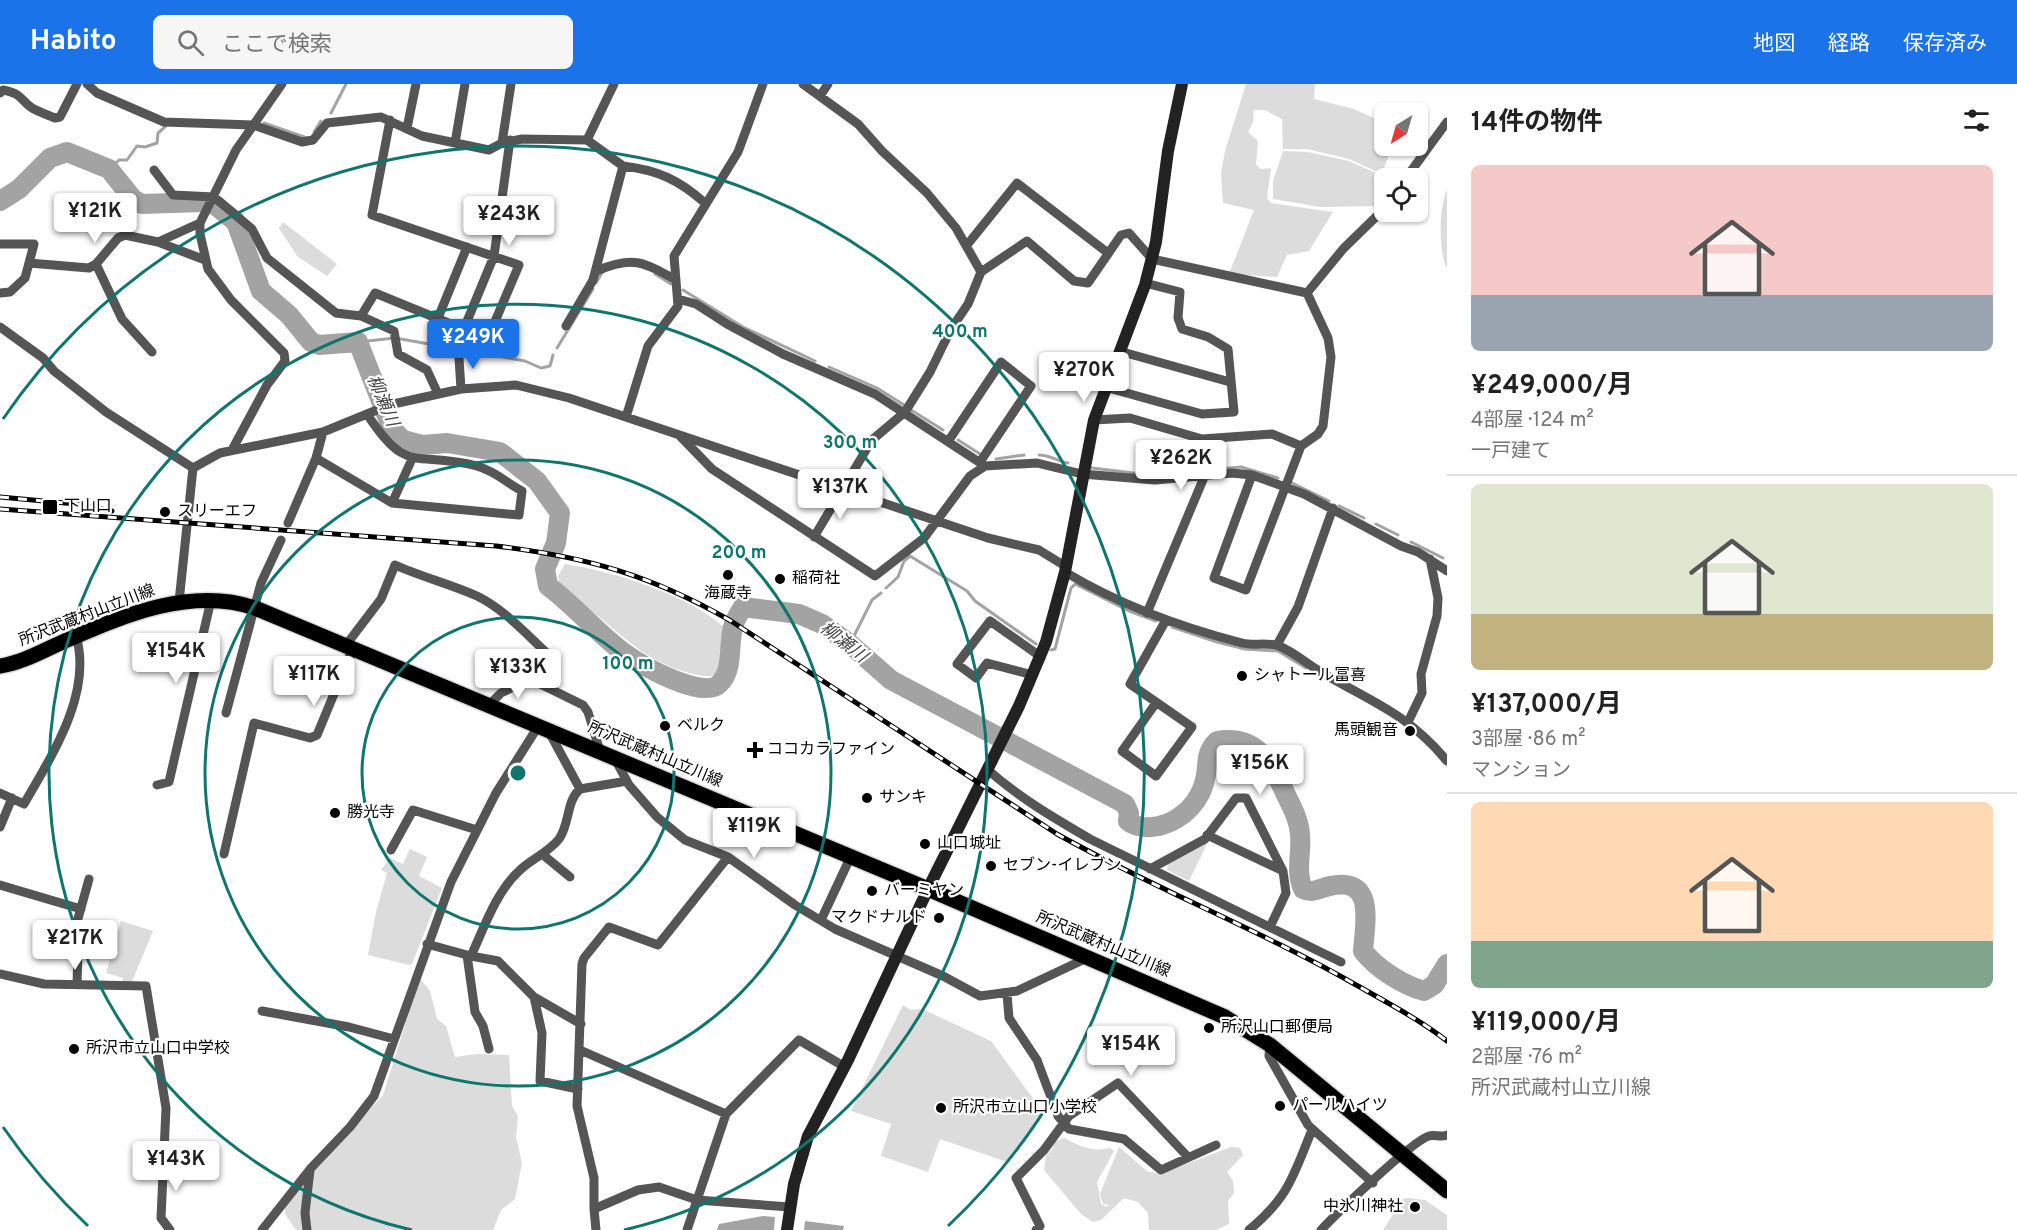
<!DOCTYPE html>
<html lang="ja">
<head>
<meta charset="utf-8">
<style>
	:root { --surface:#fff; --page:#f6f6f6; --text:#222; --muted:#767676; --line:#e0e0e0; --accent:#1a73e8 }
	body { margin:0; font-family:Overpass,"Noto Sans JP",sans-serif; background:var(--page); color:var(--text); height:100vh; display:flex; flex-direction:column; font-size:22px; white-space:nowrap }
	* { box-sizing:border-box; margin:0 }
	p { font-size:20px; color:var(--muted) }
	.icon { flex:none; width:33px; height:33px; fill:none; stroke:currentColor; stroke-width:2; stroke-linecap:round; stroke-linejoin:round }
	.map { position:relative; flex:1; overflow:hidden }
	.drawer { display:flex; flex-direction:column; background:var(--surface); width:570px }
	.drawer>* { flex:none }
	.needle { width:39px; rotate:217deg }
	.fabs { position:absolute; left:1374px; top:18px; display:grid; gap:12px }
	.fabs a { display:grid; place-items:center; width:54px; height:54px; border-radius:9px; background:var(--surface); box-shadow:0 2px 4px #0004; font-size:30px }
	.price { position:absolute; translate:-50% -51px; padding:0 14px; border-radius:6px; background:#fff; color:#222; font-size:20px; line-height:39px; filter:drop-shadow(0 2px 3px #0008) }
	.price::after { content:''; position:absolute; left:50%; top:36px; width:18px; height:14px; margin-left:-9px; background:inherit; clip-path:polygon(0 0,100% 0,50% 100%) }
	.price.selected { background:var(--accent); color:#fff }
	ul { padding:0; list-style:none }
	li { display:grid; align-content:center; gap:12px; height:318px; padding:0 24px }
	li+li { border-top:2px solid var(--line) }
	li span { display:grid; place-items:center; height:186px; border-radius:9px; color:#555 }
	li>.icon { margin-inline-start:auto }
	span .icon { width:108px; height:108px; fill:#fffc; stroke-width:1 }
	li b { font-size:26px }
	h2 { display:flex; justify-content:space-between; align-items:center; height:72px; padding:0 24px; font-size:26px }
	header { display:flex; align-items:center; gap:36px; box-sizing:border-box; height:84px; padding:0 30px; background:var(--accent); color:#fff }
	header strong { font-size:28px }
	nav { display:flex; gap:33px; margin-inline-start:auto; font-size:21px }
	.search { width:420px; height:54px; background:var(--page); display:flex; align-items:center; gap:15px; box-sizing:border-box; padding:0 21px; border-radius:9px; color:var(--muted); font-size:22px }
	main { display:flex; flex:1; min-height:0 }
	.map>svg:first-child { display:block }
	.green { fill:#dcdcdc }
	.water { fill:#a3a3a3 }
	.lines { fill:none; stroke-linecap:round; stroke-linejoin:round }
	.stream { stroke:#a3a3a3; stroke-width:3 }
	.river { stroke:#a3a3a3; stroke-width:20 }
	.primary-casing { stroke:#dbdbdb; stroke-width:18 }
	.street { stroke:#555; stroke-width:9 }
	.secondary { stroke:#222; stroke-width:12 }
	.primary { stroke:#000; stroke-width:15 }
	.rail-casing { stroke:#000; stroke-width:5 }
	.rail { stroke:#fff; stroke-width:3; stroke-dasharray:9; stroke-linecap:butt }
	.ring { fill:none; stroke:#0f766e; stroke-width:3 }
	.poi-dot { fill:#000; stroke:#fff; stroke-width:2 }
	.labels { text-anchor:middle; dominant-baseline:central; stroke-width:4.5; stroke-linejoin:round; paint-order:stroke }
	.poi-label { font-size:16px; fill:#000; stroke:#fff; text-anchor:start }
	.street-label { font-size:16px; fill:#000; stroke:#fff }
	.water-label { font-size:18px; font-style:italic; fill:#444; stroke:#fff }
	.centre { fill:#0f766e; stroke:#fff; stroke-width:3 }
	.ring-label { font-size:18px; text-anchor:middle; font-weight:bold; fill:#0f766e; stroke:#fff; stroke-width:4.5; stroke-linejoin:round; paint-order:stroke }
</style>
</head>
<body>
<header>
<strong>Habito</strong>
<div class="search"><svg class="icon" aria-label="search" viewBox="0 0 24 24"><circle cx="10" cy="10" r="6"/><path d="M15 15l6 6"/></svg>ここで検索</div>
<nav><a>地図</a><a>経路</a><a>保存済み</a></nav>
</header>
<main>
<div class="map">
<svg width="1447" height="1146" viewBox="0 0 1447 1146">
	<rect width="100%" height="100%" fill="#fff"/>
	<path class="green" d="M 1246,0 L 1315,0 L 1314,15 L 1354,25 L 1384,39 L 1384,62 L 1392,62 L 1382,90 L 1349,75 L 1307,65 L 1283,65 L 1282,35 L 1265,26 L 1254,26 L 1253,38 L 1248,48 L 1258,57 L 1256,81 L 1261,85 L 1271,84 L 1267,114 L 1271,119 L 1333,128 L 1309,167 L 1287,171 L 1277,193 L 1229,190 L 1254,126 L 1223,119 L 1221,89 L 1225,67 Z
		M 1283,67 L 1308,68 L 1349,77 L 1383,92 L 1379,122 L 1320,123 L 1273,115 L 1273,97 Z
		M 1447,106 L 1447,184 C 1438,169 1439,122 1447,106 Z
		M 283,138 L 337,180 L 327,192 L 297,172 L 279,144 Z
		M 565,480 C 612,487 693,512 727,546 L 720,587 C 711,596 700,591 689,589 C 649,578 631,559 599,533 C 585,521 559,512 558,492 Z
		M 1208,758 L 1189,797 L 1167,786 L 1168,779 Z
		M 410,765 L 427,773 L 419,792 L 442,804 L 412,880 L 409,881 L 368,871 L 376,828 L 387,789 L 381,786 L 390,774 L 403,780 Z
		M 121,837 L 153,847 L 131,900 L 122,900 L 123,894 L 106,889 Z
		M 417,891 L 430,907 L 437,935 L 446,942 L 455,973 L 477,970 L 509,971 L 512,1022 L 518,1032 L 516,1053 L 522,1079 L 515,1115 L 501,1126 L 493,1146 L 296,1146 L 285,1130 L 285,1115 L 383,1011 L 405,941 Z
		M 903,921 L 911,926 L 922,925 L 991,957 L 1043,1028 L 1007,1078 L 940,1055 L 928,1088 L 881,1072 L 891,1040 L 851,1027 Z
		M 1065,1054 C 1080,1063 1093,1068 1110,1064 L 1114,1067 L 1097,1098 L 1101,1120 L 1107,1123 L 1109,1121 L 1103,1120 L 1100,1110 L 1119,1063 L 1147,1087 L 1160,1090 L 1231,1063 L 1240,1064 L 1243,1071 L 1227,1088 L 1233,1097 L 1234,1109 L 1228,1117 L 1229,1140 L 1216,1146 L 1149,1146 L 1148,1129 L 1138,1118 L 1124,1114 L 1101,1136 L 1093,1138 L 1081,1130 L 1044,1086 L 1046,1071 L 1052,1066 C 1053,1058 1057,1056 1065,1054 Z
		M 1408,1114 L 1425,1116 L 1447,1131 L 1447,1146 L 1383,1146 L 1403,1115 Z"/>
	<path class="water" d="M 763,1132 L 775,1133 L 774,1146 L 717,1146 L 719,1140 Z
		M 805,1137 L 844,1142 L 843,1146 L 804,1146 Z"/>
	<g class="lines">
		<path class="stream" d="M 331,29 L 346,0
			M 264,39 L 307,54
			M 314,48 L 321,37
			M 109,85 L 119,76 L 127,76 L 137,62 L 145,63 L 157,59 L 158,49 L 166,42
			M 655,190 L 671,200
			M 596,199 L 603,187
			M 683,206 L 743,243 L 815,277
			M 358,258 L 395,254 L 525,277 L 541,284 L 550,282 L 553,271
			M 557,264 L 593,205
			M 829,283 L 877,304 L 904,321
			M 911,326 L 943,346
			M 958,356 L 980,370
			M 1039,371 C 1050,371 1057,377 1068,379
			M 996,375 L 1024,371
			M 1092,384 L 1150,391 L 1241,383 L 1278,394
			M 1292,399 L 1329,417
			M 1339,422 L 1364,434
			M 1376,440 L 1398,451
			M 1411,458 L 1443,474
			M 886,504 L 898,493 L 904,477 L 910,472 L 967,507 L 975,517 L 1036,560
			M 1172,543 L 1217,558 L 1245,565 L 1278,567 L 1306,584
			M 850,560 L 872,516 L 881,509
			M 1051,566 L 1055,565 L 1071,504 L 1075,500 L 1129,527 L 1156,537"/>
		<path class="river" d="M 0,117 L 19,105 L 50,74 L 67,68 L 109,85 L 133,115 L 142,120 L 202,118 L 215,121 L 236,138 L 261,207 L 289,231 L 311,258 L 319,261 L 358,258 L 392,345 L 403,356 L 422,361 L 447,359 L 500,368 L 537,397 L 560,429 L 556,459 L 545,485 L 548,502 C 576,523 599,551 627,571 C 642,582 704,616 719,600 C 734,586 728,561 733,543 C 735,536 739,529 743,523 L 799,530 L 822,540 L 850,560 L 891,596 L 1125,720 L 1129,729 L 1128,737 C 1136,744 1148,744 1159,742 C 1183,736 1202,717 1206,691 C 1208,677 1206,668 1217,657 C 1257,650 1272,679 1286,711 C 1292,723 1299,736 1300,750 C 1302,769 1295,787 1303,805 C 1313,810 1320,804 1330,802 C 1376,792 1365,839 1363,867 C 1377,885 1403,901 1424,907 L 1434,901 L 1447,880"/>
		<g class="primary-casing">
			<path id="primary" d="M 0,582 C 22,579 44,566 65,557 C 123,532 191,502 255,524 L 928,805 L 1225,933 L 1270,961 L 1447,1107"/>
		</g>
		<path class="street" d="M 87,0 L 97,9 L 164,38 L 253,41 L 302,58 L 313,56 L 327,39 L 381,33 L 422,52 L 489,66 L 502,59 L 522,55 L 587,56 L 623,82 L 593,196 L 566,242
			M 803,0 L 858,40 L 882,67 L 927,109 L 956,144 L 981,188 L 968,220 L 951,245 L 930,288 L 905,328 L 872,356 L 814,453
			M 0,9 L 3,6 C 23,10 19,15 32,24 C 39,28 48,31 55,34 L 60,33 L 77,0
			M 820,12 L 828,0
			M 390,36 L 372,131 L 519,181 L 485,261 L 458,257
			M 407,44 L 416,0
			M 587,56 L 614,0
			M 455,59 L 465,0
			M 502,59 L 511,0
			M 623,82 C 658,86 679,96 705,119
			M 154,86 L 173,111 L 214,113 L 252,145 L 267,174 L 336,229 L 361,232 L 394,247 L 398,270 L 427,286 L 438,310
			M 1406,94 L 1447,38
			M 158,158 L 205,176
			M 0,160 L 34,160 L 29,179
			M 967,161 L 1017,99 L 1108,169
			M 96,180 L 122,235 L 152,268
			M 596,187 C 633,172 642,177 676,196
			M 981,188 L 1027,157 L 1074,197 L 1088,199 L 1121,151 L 1129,149 L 1152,175 L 1307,209 L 1328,254 L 1331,273 L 1323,342 L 1318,350 L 1301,362 L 1246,506 L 1214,494 L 1252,391
			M 0,209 L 10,208 L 25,194 L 29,179 L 89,184 L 96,180 L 118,154 L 125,151 L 158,158 L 200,139
			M 1307,209 L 1343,165 L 1384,125
			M 678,215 L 696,220 L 727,240 L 783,270 L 875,310 L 985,382 L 1037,379 L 1082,390 L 1155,396 L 1232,389 L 1252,391 L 1304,410 L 1401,462 L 1418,468 L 1447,487
			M 361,232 L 375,209 L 463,245
			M 438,234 L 467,163
			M 0,243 L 43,274 L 54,287 L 106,328 L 193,384
			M 1119,267 L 1230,298
			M 1105,303 L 1202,330 L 1234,328 L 1228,265 L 1208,253 L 1182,245 L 1178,234 L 1180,208 L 1145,199
			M 461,305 L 458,259 L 494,172 L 510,56
			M 626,333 L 648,262 L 678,222 L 674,172 L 738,68 L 763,0
			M 1094,336 L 1130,334 L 1202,355 L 1272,350 L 1301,362
			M 680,352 L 712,385 L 875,492 L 924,454 L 970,392 L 985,382
			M 949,356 L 1001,278 L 1031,302 L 980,378
			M 232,366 L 267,301 L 285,277 L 284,269 L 231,216 L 208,185 L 200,150 L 200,139 L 236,66 L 282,0
			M 316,374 L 392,419 L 519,431 L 522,407 C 505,398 497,388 477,382 C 415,366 408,393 367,330
			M 392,419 L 412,375
			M 288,439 L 316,374 L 323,348
			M 1065,488 C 1120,521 1180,543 1242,559 C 1254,562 1268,558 1279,562 C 1294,568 1307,580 1321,588 C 1373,619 1407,629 1447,677
			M 179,518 L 193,384 L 220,369 L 323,348 L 389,321 L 461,305 L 516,301 L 569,314 L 988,454 L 1039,466 L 1065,482
			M 1147,529 L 1205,391
			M 346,561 L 381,515 L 395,481 C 422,493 450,500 477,512 C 504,525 526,550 548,570 L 530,595 L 501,609 L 490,620
			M 1277,561 L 1298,523 L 1333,424
			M 1033,591 L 987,579 L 976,594 L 957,580 L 990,537 L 1041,573
			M 530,595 L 583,621 L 588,628 L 600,667
			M 1156,619 L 1122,667 L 1156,692 L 1192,643 L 1130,600 L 1166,536
			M 226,629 L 261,499 L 281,456
			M 1408,638 L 1422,609 L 1421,590 L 1437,532 L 1438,514 L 1430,475
			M 548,646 L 580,705
			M 615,675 L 629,701 L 657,733 L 685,756 L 728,773 L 795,821 L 835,845 L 943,892 L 980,912 L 1017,907 L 1087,874
			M 987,685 C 1018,713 1054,734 1090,755 L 1341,878
			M 157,701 L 169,698 L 211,516
			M 0,709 L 24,720 C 52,671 93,609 76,552
			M 0,743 L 12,714
			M 1207,751 L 1283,787
			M 391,766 L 413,726 L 477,746
			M 224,770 L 254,639 L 310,654 L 317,651 L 353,564
			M 542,770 L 570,793
			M 1150,785 L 1205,755 L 1236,714 L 1246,714 L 1283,787 L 1286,809 L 1270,843
			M 0,801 L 81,825
			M 821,836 L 851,772
			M 427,860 L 467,871
			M 471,872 L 498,877 L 534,913 L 542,949 L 540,997 L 578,1005
			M 0,890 L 44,900 L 146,902 L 166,1024 L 161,1134 L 170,1146
			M 77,900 L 78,868 L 74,849 L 89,795
			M 1007,910 L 1009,934 L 1037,976 L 1058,1032 L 1069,1045 L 1124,1055 L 1161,1086 L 1216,1061
			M 534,913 L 581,940
			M 262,927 L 349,943 L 394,955
			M 1270,961 L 1269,972 L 1308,1041 L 1373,1099
			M 489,965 L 483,942 L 475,928 L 467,871 L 471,872 C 484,844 496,808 519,787 C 531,775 548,769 559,755 C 570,740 566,717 580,705 L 627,697
			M 580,966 L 726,1030
			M 594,1125 L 594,1094 L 577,1022 L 582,880 L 584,874 L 609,843 L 658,861 L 728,773
			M 262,1146 L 311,1084 L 350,1043 L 374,1012 L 451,798 L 496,709 L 539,641
			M 307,1146 L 305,1129 L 310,1086
			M 596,1146 L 594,1125 L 638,1106 L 659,1103 L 697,1116 L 790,1123
			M 687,1146 L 726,1030 L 799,956 L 845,983
			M 1036,1146 L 1040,1142 L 1016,1094 L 1044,1066 L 1069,1032 L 1118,999 L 1188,1073
			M 1249,1146 C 1289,1113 1293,1092 1312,1046
			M 1321,1146 C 1336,1130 1412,1057 1429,1052 C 1435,1050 1441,1054 1447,1051"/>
		<path class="secondary" d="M 787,1146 L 794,1100 L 808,1052 L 848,976 L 928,805 L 1019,622 L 1046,558 L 1065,488 L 1094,336 L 1145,201 L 1156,158 L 1168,67 L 1182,0"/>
		<use href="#primary" class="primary"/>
		<g class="rail-casing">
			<path id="rail" d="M 0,413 L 76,420 L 112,427
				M 0,425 L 496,462 C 587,473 651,491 731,537 L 1057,750 C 1155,805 1260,846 1358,902 C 1388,919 1420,936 1447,957"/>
		</g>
		<use href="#rail" class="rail"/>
	</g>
	<g class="ring">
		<circle cx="518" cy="689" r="156"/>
		<circle cx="518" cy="689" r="313"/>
		<path d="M412 1146A469 469 0 1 1 624 1146"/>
		<path d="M88 1142A625 625 0 0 1 3 1043M3 335A625 625 0 1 1 948 1142"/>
	</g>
	<g class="poi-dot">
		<rect x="42" y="415" width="16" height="16" rx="3"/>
		<circle cx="165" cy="428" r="6"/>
		<circle cx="728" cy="491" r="6"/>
		<circle cx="780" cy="495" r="6"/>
		<circle cx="1242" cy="592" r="6"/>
		<circle cx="665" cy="642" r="6"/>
		<circle cx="1410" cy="647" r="6"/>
		<path d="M752 657h6v6h6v6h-6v6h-6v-6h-6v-6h6z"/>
		<circle cx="867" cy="714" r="6"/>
		<circle cx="335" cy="729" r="6"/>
		<circle cx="925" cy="760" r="6"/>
		<circle cx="991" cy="782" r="6"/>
		<circle cx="872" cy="807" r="6"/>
		<circle cx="939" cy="834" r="6"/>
		<circle cx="1209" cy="944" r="6"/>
		<circle cx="74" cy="965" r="6"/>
		<circle cx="1280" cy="1022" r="6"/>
		<circle cx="941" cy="1024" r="6"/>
		<circle cx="1415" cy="1123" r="6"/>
	</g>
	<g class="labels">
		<g class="poi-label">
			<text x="64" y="423">下山口</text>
			<text x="177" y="428">スリーエフ</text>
			<text x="792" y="495">稲荷社</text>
			<text x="728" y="510" text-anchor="middle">海蔵寺</text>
			<text x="1254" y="592">シャトール冨喜</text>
			<text x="677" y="642">ベルク</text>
			<text x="1398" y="647" text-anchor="end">馬頭観音</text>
			<text x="767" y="666">ココカラファイン</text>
			<text x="879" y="714">サンキ</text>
			<text x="347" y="729">勝光寺</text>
			<text x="937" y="760">山口城址</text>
			<text x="1003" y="782">セブン-イレブン</text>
			<text x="884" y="807">バーミヤン</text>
			<text x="927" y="834" text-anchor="end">マクドナルド</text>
			<text x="1221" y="944">所沢山口郵便局</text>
			<text x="86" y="965">所沢市立山口中学校</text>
			<text x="1292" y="1022">パールハイツ</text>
			<text x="953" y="1024">所沢市立山口小学校</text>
			<text x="1403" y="1123" text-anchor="end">中氷川神社</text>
		</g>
		<g class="street-label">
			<text transform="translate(87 532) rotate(-21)">所沢武蔵村山立川線</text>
			<text transform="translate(655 671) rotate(23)">所沢武蔵村山立川線</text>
			<text transform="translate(1103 861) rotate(23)">所沢武蔵村山立川線</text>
		</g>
		<g class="water-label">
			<text transform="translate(382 317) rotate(67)">柳瀬川</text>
			<text transform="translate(843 559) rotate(38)">柳瀬川</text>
		</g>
	</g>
	<circle cx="518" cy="689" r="9" class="centre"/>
	<g class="ring-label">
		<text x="960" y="253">400 m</text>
		<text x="850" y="364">300 m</text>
		<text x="739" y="474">200 m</text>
		<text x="628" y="585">100 m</text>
	</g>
</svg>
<div class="fabs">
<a><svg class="needle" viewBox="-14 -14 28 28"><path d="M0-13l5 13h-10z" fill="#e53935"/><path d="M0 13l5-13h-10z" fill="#767676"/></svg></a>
<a><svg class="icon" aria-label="locate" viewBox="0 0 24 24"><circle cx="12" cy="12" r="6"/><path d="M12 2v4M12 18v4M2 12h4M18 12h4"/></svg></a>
</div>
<b class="price" style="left:95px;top:160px">¥121K</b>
<b class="price" style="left:509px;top:163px">¥243K</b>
<b class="price selected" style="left:473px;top:286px">¥249K</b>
<b class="price" style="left:1084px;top:319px">¥270K</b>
<b class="price" style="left:1181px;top:407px">¥262K</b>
<b class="price" style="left:840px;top:436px">¥137K</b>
<b class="price" style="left:176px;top:600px">¥154K</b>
<b class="price" style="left:518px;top:616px">¥133K</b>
<b class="price" style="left:314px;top:623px">¥117K</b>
<b class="price" style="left:1260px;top:712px">¥156K</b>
<b class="price" style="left:754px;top:775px">¥119K</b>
<b class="price" style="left:75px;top:887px">¥217K</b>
<b class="price" style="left:1131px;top:993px">¥154K</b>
<b class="price" style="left:176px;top:1108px">¥143K</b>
</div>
<section class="drawer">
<h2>14件の物件<svg class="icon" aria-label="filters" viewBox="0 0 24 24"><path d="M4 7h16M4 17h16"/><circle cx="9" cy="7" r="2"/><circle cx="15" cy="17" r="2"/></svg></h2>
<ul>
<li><span style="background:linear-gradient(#f6c9c9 70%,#9aa5b1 0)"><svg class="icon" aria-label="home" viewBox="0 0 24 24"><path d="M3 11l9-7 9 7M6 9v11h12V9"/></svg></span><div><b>¥249,000/月</b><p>4部屋 · 124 m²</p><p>一戸建て</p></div></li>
<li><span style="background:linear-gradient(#dfe7d0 70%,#c2b280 0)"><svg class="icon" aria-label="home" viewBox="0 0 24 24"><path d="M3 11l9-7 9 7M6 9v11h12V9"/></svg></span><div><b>¥137,000/月</b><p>3部屋 · 86 m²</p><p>マンション</p></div></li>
<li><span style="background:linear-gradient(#ffd9b3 75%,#7fa58c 0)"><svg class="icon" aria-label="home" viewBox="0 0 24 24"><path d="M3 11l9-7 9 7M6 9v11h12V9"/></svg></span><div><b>¥119,000/月</b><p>2部屋 · 76 m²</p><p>所沢武蔵村山立川線</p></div></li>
</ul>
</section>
</main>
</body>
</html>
